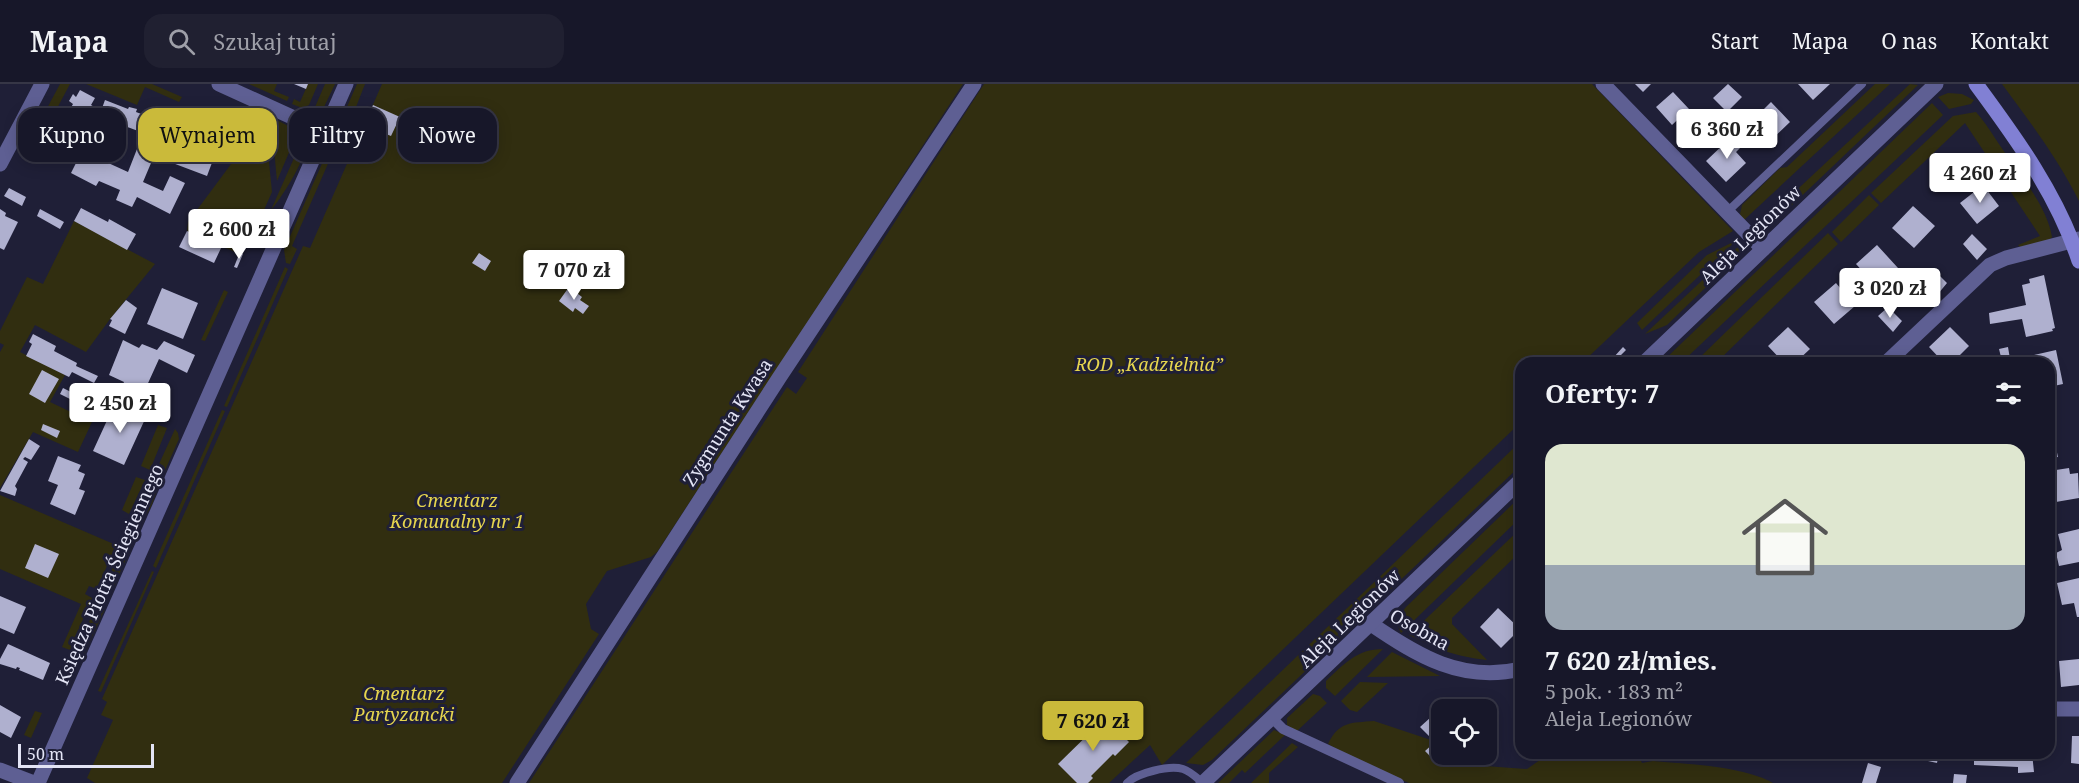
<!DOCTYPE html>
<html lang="pl">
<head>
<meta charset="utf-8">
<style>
	:root { --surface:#171729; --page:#202031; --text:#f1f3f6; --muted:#9e9fa8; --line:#363646; --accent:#caba3a }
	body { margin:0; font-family:"Noto Serif",serif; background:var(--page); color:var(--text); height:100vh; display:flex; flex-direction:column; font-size:22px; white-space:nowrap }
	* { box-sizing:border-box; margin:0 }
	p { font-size:20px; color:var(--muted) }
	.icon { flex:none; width:33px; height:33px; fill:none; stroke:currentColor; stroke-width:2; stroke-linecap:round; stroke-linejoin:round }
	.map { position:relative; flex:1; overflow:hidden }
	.sheet { position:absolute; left:1515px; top:273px; width:540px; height:402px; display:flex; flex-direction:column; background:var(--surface); border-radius:18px; box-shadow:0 3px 15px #0003,0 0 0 2px var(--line) }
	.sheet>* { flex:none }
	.banner { position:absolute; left:18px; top:24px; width:570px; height:54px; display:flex; gap:12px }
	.fabs { position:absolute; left:1431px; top:615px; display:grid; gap:12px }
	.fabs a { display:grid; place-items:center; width:66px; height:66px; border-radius:12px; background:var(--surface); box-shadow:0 3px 15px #0003,0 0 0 2px var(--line); font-size:30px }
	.scale { position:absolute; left:18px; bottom:15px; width:136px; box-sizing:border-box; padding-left:6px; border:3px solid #e3e4f5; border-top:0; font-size:16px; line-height:21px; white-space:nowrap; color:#e3e4f5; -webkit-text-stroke:4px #1f1f37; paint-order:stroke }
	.price { position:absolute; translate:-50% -51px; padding:0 14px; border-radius:6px; background:#fff; color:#222; font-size:20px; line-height:39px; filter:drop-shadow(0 2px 3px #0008) }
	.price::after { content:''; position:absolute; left:50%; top:36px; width:18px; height:14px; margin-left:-9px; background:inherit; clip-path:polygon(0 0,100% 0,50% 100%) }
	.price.current { background:var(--accent); color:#111 }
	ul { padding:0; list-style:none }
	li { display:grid; align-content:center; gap:12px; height:318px; padding:0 30px }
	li+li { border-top:2px solid var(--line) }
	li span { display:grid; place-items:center; height:186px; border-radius:18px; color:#555 }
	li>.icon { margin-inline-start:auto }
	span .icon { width:108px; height:108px; fill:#fffc; stroke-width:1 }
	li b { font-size:26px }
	h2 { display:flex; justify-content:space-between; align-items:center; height:72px; padding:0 30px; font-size:26px }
	.tag { padding:0 21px; border-radius:18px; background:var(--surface); box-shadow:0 3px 15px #0003,0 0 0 2px var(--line); font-size:21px; line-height:54px }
	.tag.current { background:var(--accent); color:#111 }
	header { display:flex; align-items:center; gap:36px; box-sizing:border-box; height:84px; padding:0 30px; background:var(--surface); border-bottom:2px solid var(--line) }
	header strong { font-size:28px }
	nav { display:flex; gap:33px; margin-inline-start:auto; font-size:21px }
	.search { width:420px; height:54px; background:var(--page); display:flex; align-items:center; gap:15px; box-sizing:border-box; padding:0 21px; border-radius:18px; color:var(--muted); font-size:22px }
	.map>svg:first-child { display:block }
	.green { fill:#312e10 }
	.building { fill:#afb0cf }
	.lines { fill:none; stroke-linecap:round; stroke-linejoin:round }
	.service { stroke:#5e5f93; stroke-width:8 }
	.pedestrian { stroke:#5e5f93; stroke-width:10 }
	.minor { stroke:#5e5f93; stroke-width:15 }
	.tertiary { stroke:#5e5f93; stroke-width:15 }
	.secondary { stroke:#8180d4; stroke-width:15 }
	.labels { text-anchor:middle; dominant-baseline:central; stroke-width:6; stroke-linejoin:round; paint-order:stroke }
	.street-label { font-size:18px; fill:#e3e4f5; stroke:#1f1f37 }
	.park-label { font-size:18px; font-style:italic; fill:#e6d54e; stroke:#1f1f37 }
</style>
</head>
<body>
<header>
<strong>Mapa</strong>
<div class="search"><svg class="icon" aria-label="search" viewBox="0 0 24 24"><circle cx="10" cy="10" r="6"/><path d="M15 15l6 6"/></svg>Szukaj tutaj</div>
<nav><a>Start</a><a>Mapa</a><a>O nas</a><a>Kontakt</a></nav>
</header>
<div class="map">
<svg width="2079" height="699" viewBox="0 0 2079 699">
	<rect width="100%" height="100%" fill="#1f1f37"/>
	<path class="green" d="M 60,0 L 70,0 L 46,45 L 38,41 Z
		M 86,0 L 152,0 L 182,13 L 179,18 L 145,3 L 137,21 Z
		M 249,0 L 277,0 L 274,7 L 289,13 L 287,17 Z
		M 308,0 L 318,0 L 309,21 L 302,24 L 292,20 L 294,15 L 300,18 Z
		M 325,0 L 335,0 L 324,23 L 312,30 Z
		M 357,0 L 365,0 L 356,23 L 357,26 L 346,52 L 341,50 L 292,162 L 297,165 L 290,180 L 286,179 L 284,166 Z
		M 382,0 L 963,0 L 657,468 L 651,473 L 607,487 L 586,520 L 591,545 L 599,550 L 502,699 L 95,699 L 87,694 L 113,636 L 101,631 L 107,618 L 102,615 L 303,162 L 310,164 Z
		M 984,0 L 1592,0 L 1733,147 L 1699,168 L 1582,279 L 1521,279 L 1521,338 L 1162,681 L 1150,661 L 1109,699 L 529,699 L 787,303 L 796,310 L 807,294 L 798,288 Z
		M 1875,0 L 1890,0 L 1744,136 L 1740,130 L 1742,121 L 1780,84 L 1787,83 Z
		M 1910,0 L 1918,1 L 1769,143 L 1755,145 Z
		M 2002,0 L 2079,0 L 2079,117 C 2058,75 2030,38 2002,0 Z
		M 1948,9 L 1962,10 L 1974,16 L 1971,20 L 1949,25 L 1938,13 Z
		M 1932,19 L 1943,31 L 1681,279 L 1661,279 Z
		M 234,23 L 265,38 L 272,108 L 252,153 L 246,151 L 237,169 L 187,147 L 188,138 L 260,41 L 230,29 Z
		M 1976,28 C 1985,38 1993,51 2001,63 C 2018,88 2047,122 2052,153 L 2049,156 L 2021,164 L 2018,161 L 2040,152 L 1965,39 L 1881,119 L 1871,109 L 1953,32 Z
		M 271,33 L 298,47 L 277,97 Z
		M 305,60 C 308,73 280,116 271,126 L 298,65 Z
		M 1869,111 L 1879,121 L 1841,158 L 1832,148 Z
		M 74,137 L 155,180 L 110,235 L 86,268 L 35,241 L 20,268 L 65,291 L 50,318 L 92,338 L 78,368 L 33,348 L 0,404 L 0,268 L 4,261 L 0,259 L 0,247 L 27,193 L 43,200 Z
		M 1828,149 L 1838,160 L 1716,279 L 1694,279 Z
		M 1737,156 L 1642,246 L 1637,239 L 1707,171 Z
		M 1742,159 L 1743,163 L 1739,171 L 1667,241 L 1645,250 Z
		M 285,183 L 288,185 L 227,323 L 224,322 Z
		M 224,206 L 228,208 L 205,257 L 201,256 Z
		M 222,326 L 225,327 L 156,484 L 153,482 Z
		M 158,341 L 167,344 L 150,386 L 141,382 Z
		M 175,345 L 178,349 L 179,355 L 163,391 L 159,393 L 154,391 Z
		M 1521,357 L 1521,381 L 1212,676 L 1203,681 L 1186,679 Z
		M 136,393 L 145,396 L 129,430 L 122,426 Z
		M 150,399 L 156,402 C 157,411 150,428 143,434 L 135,433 Z
		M 0,411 L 116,461 L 97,505 L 89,502 L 85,510 L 92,514 L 70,566 L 62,563 L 81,520 L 0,485 Z
		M 1521,412 L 1521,433 L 1401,549 C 1395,538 1398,533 1406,523 Z
		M 132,441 L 137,443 L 138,448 L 110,511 L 102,508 Z
		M 1521,444 L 1521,467 L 1452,534 L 1452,540 L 1487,576 C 1454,572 1439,566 1409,551 Z
		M 152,487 L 154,488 L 101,608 L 98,607 Z
		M 99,517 L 103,519 L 104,527 L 84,570 L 80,571 L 74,569 Z
		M 1383,565 L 1335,612 L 1326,604 L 1326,597 C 1344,580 1357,565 1383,565 Z
		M 1392,568 L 1440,592 L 1367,593 Z
		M 1360,598 L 1388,599 L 1357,628 L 1350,626 L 1341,617 Z
		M 1313,610 L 1320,612 L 1327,619 L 1297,647 L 1287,641 L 1287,634 Z
		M 35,627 L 42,629 L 31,654 L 24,651 Z
		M 1374,637 L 1437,658 L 1441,661 L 1442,670 L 1456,671 L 1471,681 L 1527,685 L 1550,669 L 1637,669 L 1642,679 L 1653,677 C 1687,680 1743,682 1773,699 L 1409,699 L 1354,675 L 1328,660 C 1339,637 1351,639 1374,637 Z
		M 1274,646 L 1285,651 L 1245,689 L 1242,686 L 1229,699 L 1218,699 Z
		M 1292,659 L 1298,663 L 1269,689 L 1269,699 L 1251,699 Z"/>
	<path class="building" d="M 294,0 L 308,0 L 306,5 Z
		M 1635,0 L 1651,0 L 1643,8 Z
		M 1728,0 L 1742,13 L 1727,28 L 1713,14 Z
		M 1798,0 L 1830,0 L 1813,16 Z
		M 80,6 L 95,14 L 91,21 L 101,27 L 105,16 L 128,25 L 129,23 L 137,25 L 136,28 L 155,35 L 149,51 L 122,41 L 115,57 L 80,42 L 74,53 L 59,45 L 73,20 L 69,17 L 73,10 L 76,13 Z
		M 1673,8 L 1689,25 L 1672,41 L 1656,23 Z
		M 1771,18 L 1790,38 L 1770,57 L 1752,37 Z
		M 373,21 L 400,33 L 391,52 L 386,50 L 378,66 L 357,57 Z
		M 174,44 L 219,60 L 207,92 L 162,75 Z
		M 1733,56 L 1741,63 L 1736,68 L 1746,79 L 1726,98 L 1706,77 L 1727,57 L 1729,59 Z
		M 137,65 L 154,72 L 143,98 L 163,107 L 170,92 L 185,99 L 170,130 L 137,113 L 132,123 L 116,116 L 120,106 L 99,97 L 96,102 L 71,89 L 82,67 L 128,88 Z
		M 1983,101 L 1999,122 L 1977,140 L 1960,119 Z
		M 9,104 L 26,113 L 22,122 L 4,112 Z
		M 1913,122 L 1935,142 L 1914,164 L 1892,144 Z
		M 81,124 L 108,138 L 109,135 L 136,150 L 127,166 L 74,137 Z
		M 0,125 L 6,129 L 5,132 L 18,138 L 4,166 L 0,164 Z
		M 40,125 L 64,138 L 60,145 L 37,132 Z
		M 187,147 L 222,162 L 214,179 L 179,163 Z
		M 1972,150 L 1987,165 L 1977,176 L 1963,160 Z
		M 1877,161 L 1898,184 L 1877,203 L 1856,180 Z
		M 240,168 L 243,170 L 237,184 L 234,183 Z
		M 479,169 L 491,177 L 485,187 L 472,179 Z
		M 1933,185 L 1947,199 L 1938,210 L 1924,194 Z
		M 2044,191 L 2055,244 L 2052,245 L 2053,247 L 2026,253 L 2022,235 L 1990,240 L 1989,229 L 2026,221 L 2022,201 L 2030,199 L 2029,195 Z
		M 1836,199 L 1855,222 L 1834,240 L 1814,218 Z
		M 569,203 L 582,213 L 580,216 L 589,222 L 583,230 L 575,224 L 573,228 L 559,217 Z
		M 162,204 L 198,219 L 183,255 L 147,240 Z
		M 126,216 L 137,224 L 125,250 L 109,242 L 112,236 L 110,235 Z
		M 1888,223 L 1902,237 L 1893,248 L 1878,232 Z
		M 1788,243 L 1810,265 L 1795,279 L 1784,279 L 1768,262 Z
		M 1950,243 L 1969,262 L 1952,279 L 1944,279 L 1929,263 Z
		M 33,250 L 56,262 L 54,267 L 77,279 L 76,282 L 98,292 L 94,299 L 72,288 L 69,293 L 26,272 L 32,260 L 29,258 Z
		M 123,256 L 139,264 L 142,260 L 157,266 L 164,257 L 195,271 L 187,289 L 159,275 L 144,308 L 139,306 L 137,310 L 122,303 L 124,298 L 109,291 Z
		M 1623,263 L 1626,266 L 1616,276 L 1613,274 Z
		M 2008,263 L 2010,275 L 2002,277 L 1999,265 Z
		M 2056,266 L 2063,300 L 2049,303 L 2049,279 L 2036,279 L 2034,271 Z
		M 42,286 L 59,295 L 45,319 L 29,310 Z
		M 63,304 L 79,312 L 76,318 L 60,310 Z
		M 150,307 L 169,316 L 162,330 L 144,322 Z
		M 115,319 L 146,333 L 124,381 L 93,367 Z
		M 43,340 L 60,347 L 57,354 L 41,346 Z
		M 29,355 L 40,362 L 31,376 L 25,373 L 23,375 L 28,378 L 15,402 L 17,405 L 15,412 L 0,407 Z
		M 2054,355 L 2058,373 L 2049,374 L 2049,356 Z
		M 58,372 L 81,381 L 78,387 L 85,390 L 79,405 L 85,407 L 75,431 L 50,420 L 58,401 L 48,397 Z
		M 2069,384 L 2070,390 L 2078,389 L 2079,414 L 2050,419 L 2049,405 L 2056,404 L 2054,392 L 2057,392 L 2056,386 Z
		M 2079,445 L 2079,478 L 2059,482 L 2056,469 L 2062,466 L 2058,450 Z
		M 35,460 L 59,470 L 48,494 L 25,484 Z
		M 2079,494 L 2079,533 L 2077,533 L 2074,519 L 2062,521 L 2057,499 Z
		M 0,512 L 26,523 L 14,550 L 0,544 Z
		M 1498,524 L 1520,545 L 1501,564 L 1480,543 Z
		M 8,560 L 50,579 L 43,596 L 19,586 L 20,584 L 17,583 L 16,585 L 0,580 L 0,575 Z
		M 2079,575 L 2079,601 L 2061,603 L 2059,577 Z
		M 0,621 L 21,633 L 11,654 L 0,648 Z
		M 1442,623 L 1442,665 L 1432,674 L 1425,667 L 1435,658 L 1420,643 Z
		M 1105,634 L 1129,658 L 1115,672 L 1113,670 L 1091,692 L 1093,694 L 1088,699 L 1077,699 L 1058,680 Z
		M 2072,652 L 2079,652 L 2079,680 L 2071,679 Z
		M 1892,669 L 1939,669 L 1937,679 Z
		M 1974,669 L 2032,669 L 2034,688 L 2018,689 L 2018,683 L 1974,681 Z
		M 1447,670 L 1466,670 L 1456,680 Z
		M 1868,679 L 1881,683 L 1876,699 L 1862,699 Z
		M 1954,690 L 1967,691 L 1966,699 L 1953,699 Z"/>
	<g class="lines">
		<path class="service" d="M 1727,128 L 1862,0
			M 1127,699 C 1137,689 1169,681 1183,685 C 1190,687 1197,694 1203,699"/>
		<path class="pedestrian" d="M 1272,634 L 1283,645 L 1399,699"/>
		<path class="minor" d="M 219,0 L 325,48
			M 1603,0 L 1763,165
			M 0,80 L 42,0
			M 1886,279 L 1990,181 L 2006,174 L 2079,155
			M 1371,540 C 1418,572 1462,599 1521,585
			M 2049,625 L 2079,625
			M 0,686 L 34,699
			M 517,699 L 779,294 L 974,0"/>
		<path class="tertiary" d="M 1644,279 L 1936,0
			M 38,699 L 346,0
			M 1203,699 L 1521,396"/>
		<path class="secondary" d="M 1976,0 C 2016,54 2058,112 2079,177"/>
	</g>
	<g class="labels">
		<g class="street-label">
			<text transform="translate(1750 150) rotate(-44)">Aleja Legionów</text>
			<text transform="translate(727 338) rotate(-57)">Zygmunta Kwasa</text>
			<text transform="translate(109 490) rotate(-66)">Księdza Piotra Ściegiennego</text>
			<text transform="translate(1349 534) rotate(-44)">Aleja Legionów</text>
			<text transform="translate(1420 545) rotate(29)">Osobna</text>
		</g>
		<g class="park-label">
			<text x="1149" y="280">ROD „Kadzielnia”</text>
			<text x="457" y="416">Cmentarz<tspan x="457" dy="21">Komunalny nr 1</tspan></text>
			<text x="404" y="609">Cmentarz<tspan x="404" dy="21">Partyzancki</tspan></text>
		</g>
	</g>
</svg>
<div class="fabs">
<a><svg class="icon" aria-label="locate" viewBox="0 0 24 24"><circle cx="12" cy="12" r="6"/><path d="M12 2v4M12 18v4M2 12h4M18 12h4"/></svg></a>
</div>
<div class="scale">50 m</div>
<b class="price" style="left:1727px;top:76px">6 360 zł</b>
<b class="price" style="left:1980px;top:120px">4 260 zł</b>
<b class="price" style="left:239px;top:176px">2 600 zł</b>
<b class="price" style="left:574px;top:217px">7 070 zł</b>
<b class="price" style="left:1890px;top:235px">3 020 zł</b>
<b class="price" style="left:120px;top:350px">2 450 zł</b>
<b class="price current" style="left:1093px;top:668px">7 620 zł</b>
<div class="banner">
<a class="tag">Kupno</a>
<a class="tag current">Wynajem</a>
<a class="tag">Filtry</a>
<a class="tag">Nowe</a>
</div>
<section class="sheet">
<h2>Oferty: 7<svg class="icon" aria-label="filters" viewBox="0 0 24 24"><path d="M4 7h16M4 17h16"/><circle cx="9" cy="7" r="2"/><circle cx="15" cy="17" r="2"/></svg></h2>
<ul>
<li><span style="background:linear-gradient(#dfe7d0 65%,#9aa5b1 0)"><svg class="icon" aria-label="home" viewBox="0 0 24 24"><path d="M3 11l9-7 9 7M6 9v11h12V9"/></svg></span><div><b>7 620 zł/mies.</b><p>5 pok. · 183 m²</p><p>Aleja Legionów</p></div></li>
</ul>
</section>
</div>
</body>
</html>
